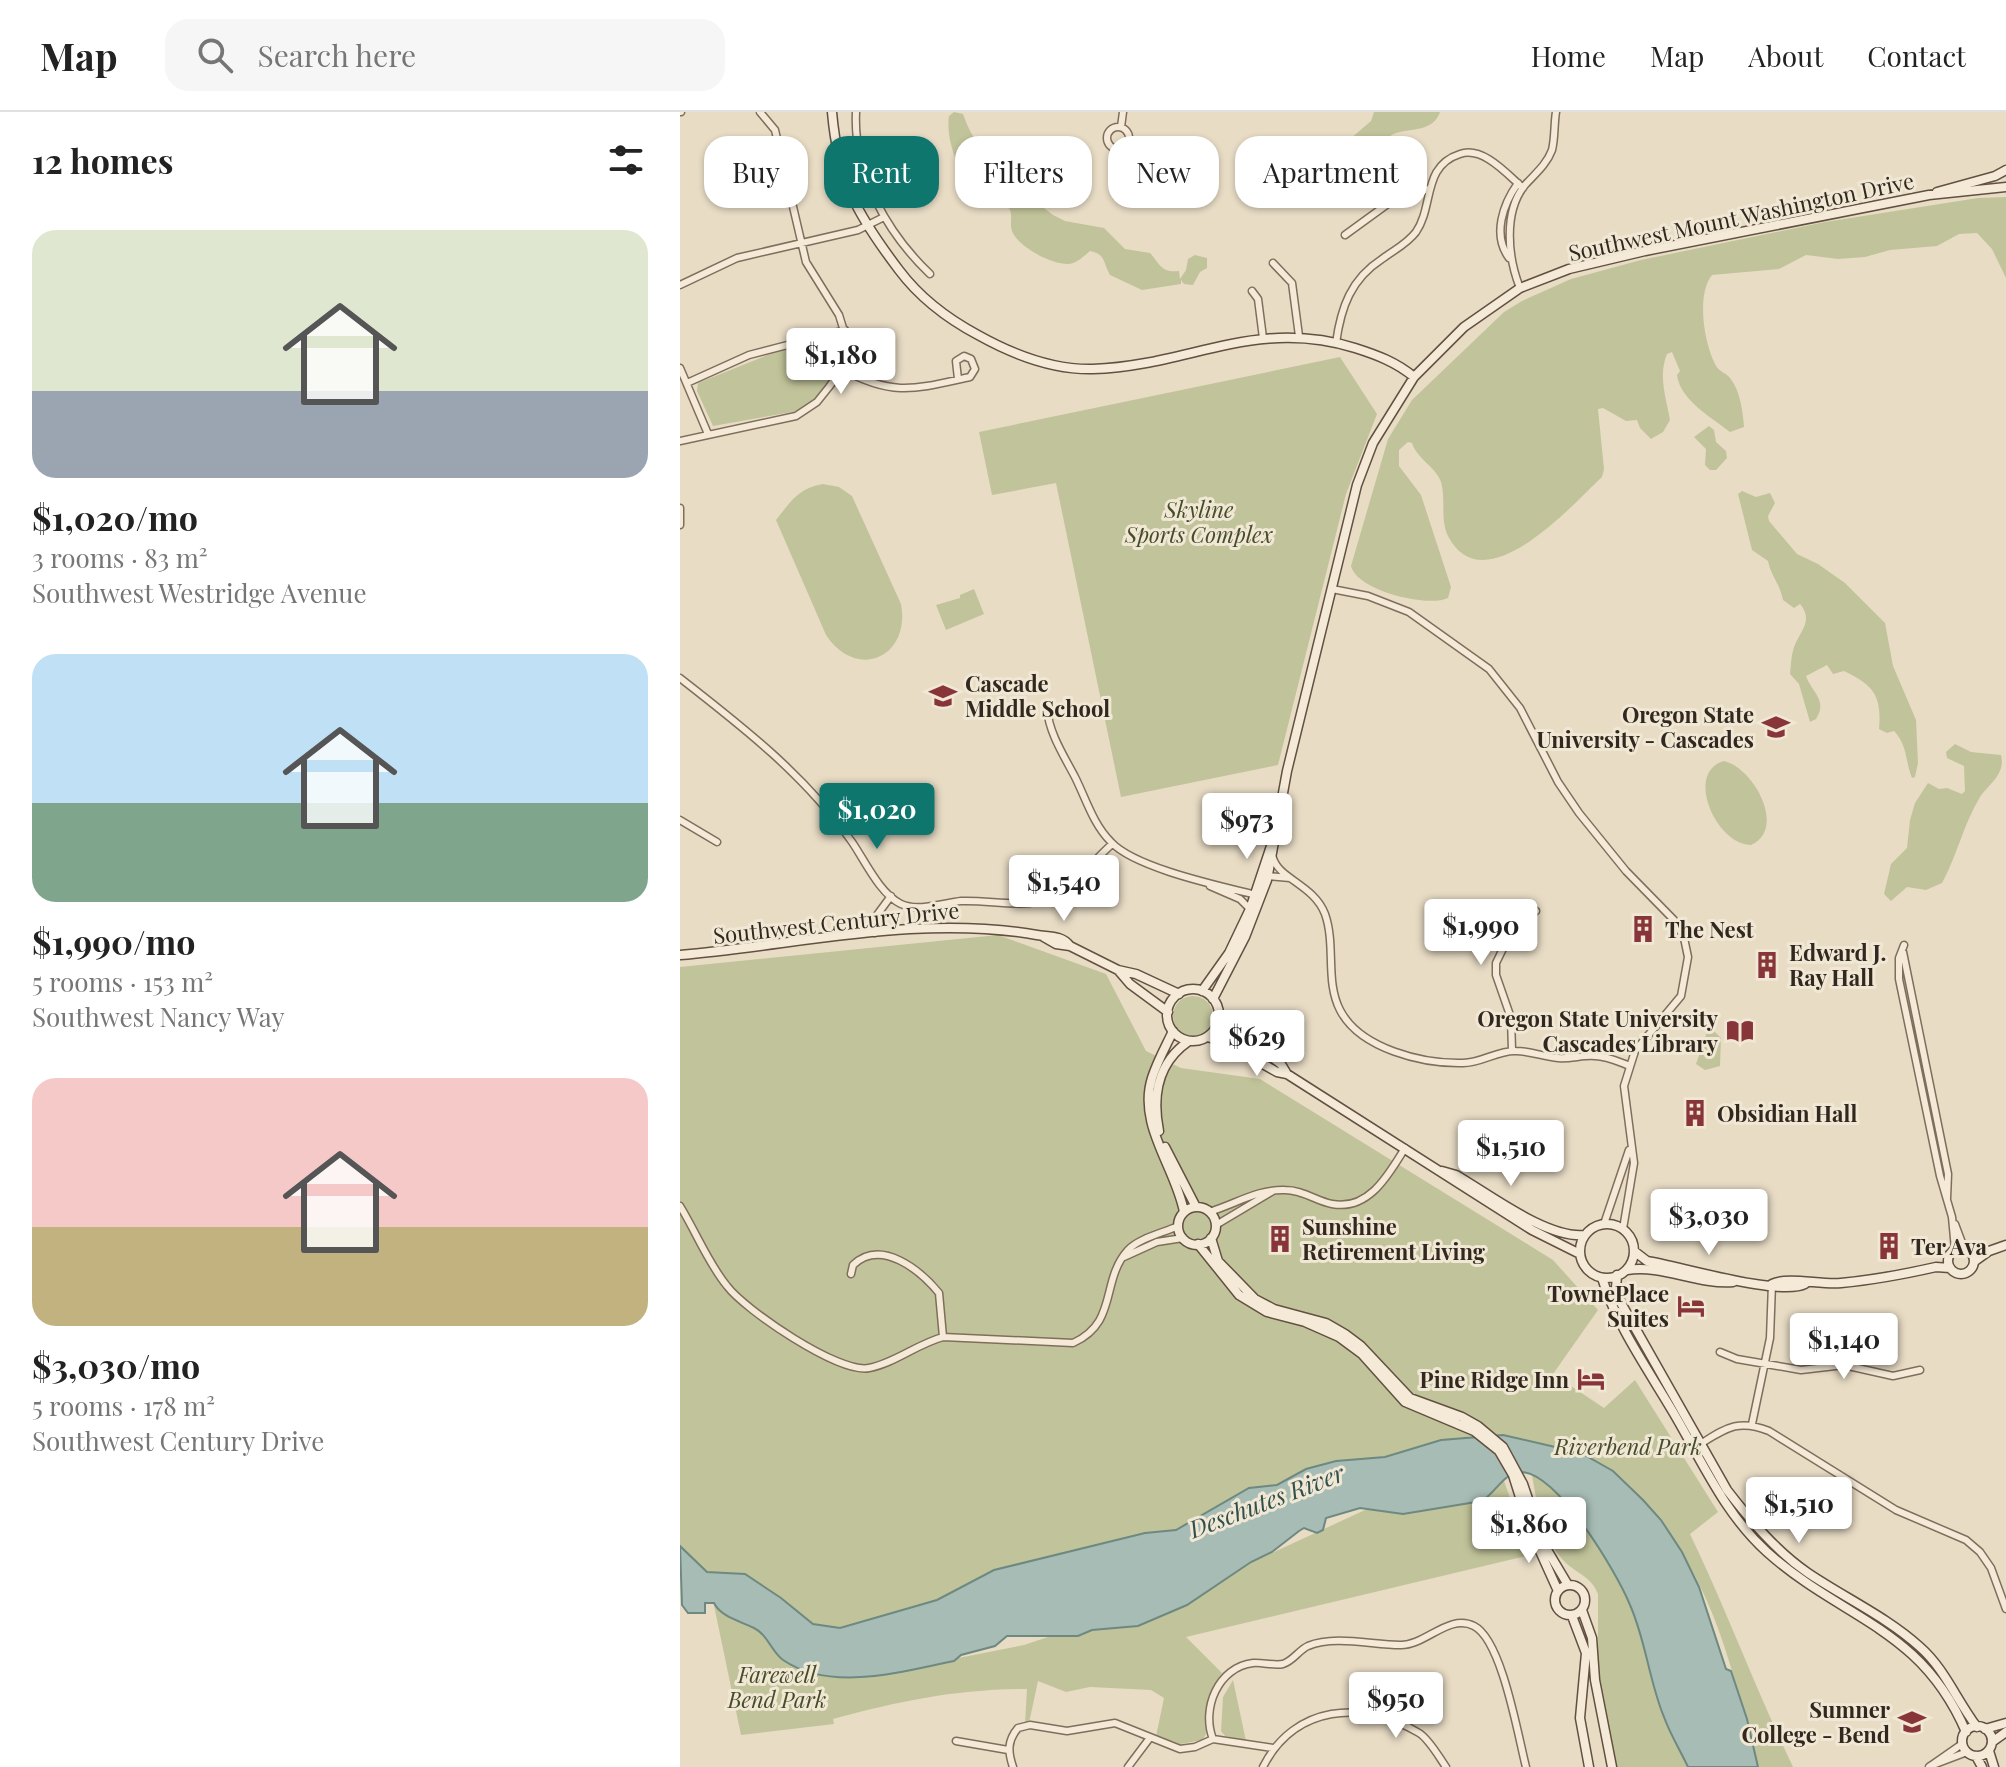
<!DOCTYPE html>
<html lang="en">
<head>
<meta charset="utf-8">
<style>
	:root { --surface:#fff; --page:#f6f6f6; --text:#222; --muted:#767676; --line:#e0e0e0; --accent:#0f766e }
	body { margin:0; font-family:"Playfair Display",serif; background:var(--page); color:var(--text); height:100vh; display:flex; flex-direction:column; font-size:30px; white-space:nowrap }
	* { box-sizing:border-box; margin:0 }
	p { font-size:26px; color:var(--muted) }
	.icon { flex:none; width:44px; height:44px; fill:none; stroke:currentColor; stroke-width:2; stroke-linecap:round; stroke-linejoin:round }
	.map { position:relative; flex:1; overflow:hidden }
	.details { display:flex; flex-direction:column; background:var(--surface); width:680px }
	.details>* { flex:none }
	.guide { position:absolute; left:24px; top:24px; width:760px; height:72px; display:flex; gap:16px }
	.price { position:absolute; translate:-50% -68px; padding:0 18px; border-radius:8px; background:#fff; color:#222; font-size:26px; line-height:52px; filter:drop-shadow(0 2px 4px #0008) }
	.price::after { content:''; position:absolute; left:50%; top:48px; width:24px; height:18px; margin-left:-12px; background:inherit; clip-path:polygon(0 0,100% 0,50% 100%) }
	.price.selected { background:var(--accent); color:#fff }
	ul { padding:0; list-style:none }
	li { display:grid; align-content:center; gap:16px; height:424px; padding:0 32px }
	li span { display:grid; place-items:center; height:248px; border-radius:24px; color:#555 }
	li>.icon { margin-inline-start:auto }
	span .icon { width:144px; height:144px; fill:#fffc; stroke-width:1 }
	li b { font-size:34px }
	h2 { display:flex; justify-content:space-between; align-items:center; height:96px; padding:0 32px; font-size:34px }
	.pill { padding:0 28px; border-radius:24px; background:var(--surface); box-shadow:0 2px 6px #0004; font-size:28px; line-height:72px }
	.pill.selected { background:var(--accent); color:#fff }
	header { display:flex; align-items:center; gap:48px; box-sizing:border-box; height:112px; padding:0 40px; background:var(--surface); border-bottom:2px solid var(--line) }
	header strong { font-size:38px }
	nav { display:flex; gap:44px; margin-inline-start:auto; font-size:28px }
	.search { width:560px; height:72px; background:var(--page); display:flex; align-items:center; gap:20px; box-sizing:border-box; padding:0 28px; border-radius:24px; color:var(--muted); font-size:30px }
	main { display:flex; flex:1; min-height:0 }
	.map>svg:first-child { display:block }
	.green { fill:#c1c49a }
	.water { fill:#a6bcb4; stroke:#6e8981; stroke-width:2 }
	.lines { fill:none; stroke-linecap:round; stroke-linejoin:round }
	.street-casing { stroke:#806e5d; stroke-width:9 }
	.secondary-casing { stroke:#625041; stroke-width:11 }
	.street { stroke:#f4ead7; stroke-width:6 }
	.secondary { stroke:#f4ead7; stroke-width:8 }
	.labels { text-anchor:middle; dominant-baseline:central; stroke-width:6; stroke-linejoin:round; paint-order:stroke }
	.street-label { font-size:22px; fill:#33281f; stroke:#f0e7d4 }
	.park-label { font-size:22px; font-style:italic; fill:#454c29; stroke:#f0e7d4 }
	.poi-label { font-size:22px; font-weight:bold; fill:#33281f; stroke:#f0e7d4; text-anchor:start }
	.water-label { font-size:24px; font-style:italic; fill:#31504d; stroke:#f0e7d4 }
</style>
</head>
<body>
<header>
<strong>Map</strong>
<div class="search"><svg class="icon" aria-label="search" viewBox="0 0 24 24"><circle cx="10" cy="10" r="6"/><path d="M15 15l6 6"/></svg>Search here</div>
<nav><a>Home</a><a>Map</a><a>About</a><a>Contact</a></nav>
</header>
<main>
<section class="details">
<h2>12 homes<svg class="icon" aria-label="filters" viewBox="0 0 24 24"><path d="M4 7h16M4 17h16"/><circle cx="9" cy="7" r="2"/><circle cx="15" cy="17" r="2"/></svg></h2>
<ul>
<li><span style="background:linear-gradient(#dfe7d0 65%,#9aa5b1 0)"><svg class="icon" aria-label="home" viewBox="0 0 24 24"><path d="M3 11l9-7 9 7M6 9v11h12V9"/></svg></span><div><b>$1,020/mo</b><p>3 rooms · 83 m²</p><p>Southwest Westridge Avenue</p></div></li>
<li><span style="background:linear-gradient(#bfe0f5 60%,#7fa58c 0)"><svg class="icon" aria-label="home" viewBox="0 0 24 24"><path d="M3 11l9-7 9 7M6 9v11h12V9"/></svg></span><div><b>$1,990/mo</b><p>5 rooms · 153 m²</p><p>Southwest Nancy Way</p></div></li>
<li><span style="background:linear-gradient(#f6c9c9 60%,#c2b280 0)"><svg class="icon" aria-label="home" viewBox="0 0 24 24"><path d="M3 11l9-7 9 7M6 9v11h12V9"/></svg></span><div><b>$3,030/mo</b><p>5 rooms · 178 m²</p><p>Southwest Century Drive</p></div></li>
</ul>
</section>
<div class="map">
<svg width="1326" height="1655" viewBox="0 0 1326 1655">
	<rect width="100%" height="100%" fill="#e8dcc5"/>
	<path class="green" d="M 274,0 L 283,2 C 298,47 338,75 373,103 L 385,109 L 424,116 L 445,137 L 470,141 C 480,152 481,161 499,159 L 500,167 L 506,158 L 508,147 L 515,143 L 527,146 L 527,156 L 520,160 L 513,173 L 504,172 L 501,168 L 501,172 L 462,178 L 430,163 C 423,151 426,142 410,139 C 404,144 397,151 389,152 C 372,153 338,135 332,119 C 329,110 334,102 328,95 C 321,87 309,87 300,82 C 280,70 265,26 269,4 Z
		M 694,0 L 760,0 C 753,20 732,16 716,21 C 696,28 700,56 669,49 L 663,44 L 663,33 L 691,9 Z
		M 1326,85 L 1326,166 L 1312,137 L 1297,121 L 1279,122 L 1257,134 L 1210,138 L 1185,145 L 1158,147 L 1126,143 L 1099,157 L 1032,163 C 1016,183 1024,232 1036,254 C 1040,260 1046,261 1050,266 C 1060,278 1063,300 1064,315 L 1050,320 C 1031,305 1000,288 997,263 L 1000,259 L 992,240 L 987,242 C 978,264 986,285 990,308 L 983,320 L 971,327 L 960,316 L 957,308 L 946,309 L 923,296 L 918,297 L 924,357 L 922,365 C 891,394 804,493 768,424 C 760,408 766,387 761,370 C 756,355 737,347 732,331 L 728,330 L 719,338 L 719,354 L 741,383 L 771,475 L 768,486 C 747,496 676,478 671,454 L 708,327 L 732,288 L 824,200 L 842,189 L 891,167 L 961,148 L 1145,110 L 1298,86 Z
		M 155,225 L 163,231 L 163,241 L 152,265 L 135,288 L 118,299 L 33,314 L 17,279 L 18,271 L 100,238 Z
		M 660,245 L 697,302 L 666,382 L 598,653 L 441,685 L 376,371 L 312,383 L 299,320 Z
		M 1029,314 L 1034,318 L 1036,330 L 1046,339 L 1047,346 L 1036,358 L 1030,358 L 1025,353 L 1026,337 L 1014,325 Z
		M 143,372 L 159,375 L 172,384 L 221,492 C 231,546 176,569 146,523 L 96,408 C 111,389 119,376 143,372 Z
		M 1062,379 L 1076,385 L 1090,381 L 1095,391 L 1088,404 L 1089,409 L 1117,442 L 1138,452 L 1165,471 L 1205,511 L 1213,554 L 1236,608 L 1238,651 L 1235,665 L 1232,666 C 1225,649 1228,634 1214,619 L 1207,621 L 1199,617 C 1202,583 1193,573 1164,559 L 1153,562 L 1147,553 L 1126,564 C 1132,581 1148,588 1136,607 L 1130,610 L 1119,572 L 1110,562 C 1111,553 1111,544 1114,535 C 1120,519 1134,509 1120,492 L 1114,496 L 1103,488 C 1100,472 1091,464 1088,449 L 1072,438 L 1058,382 Z
		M 294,477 L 304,502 L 266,518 L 256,493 L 280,486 L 280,483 Z
		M 1275,632 L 1291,640 L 1321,643 C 1326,662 1309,672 1300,685 C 1283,713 1277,744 1262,771 L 1246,778 L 1227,775 L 1211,789 L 1204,782 L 1211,752 L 1227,736 L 1230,708 L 1235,691 L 1248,671 L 1259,677 L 1267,676 L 1282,682 L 1285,679 L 1284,654 L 1267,646 L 1266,640 Z
		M 1044,649 C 1074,656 1107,717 1071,733 C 1036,733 1004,660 1044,649 Z
		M 318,823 L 426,862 L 466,939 L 501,956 L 580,967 L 873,1148 L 918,1198 L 873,1262 L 924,1296 L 955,1268 L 1038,1400 L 1010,1422 C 1047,1499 1076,1578 1113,1655 L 1076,1655 C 1058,1575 1038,1489 989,1422 L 822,1323 L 761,1328 L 705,1345 L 656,1349 L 626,1357 L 597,1373 L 569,1376 L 496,1418 L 465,1421 L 314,1458 L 257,1488 L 160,1516 L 133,1512 L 101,1486 L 65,1462 L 27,1460 L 0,1434 L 0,855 Z
		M493 904a20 20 0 1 1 40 0a20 20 0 1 1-40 0Z
		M 1029,914 L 1041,926 L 1040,954 L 1025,958 L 1016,952 Z
		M 848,1361 L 866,1362 L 937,1454 L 1020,1655 L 936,1655 L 918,1566 L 918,1482 C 911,1465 900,1463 887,1452 C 864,1431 857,1393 852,1363 Z
		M 823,1366 L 850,1443 L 506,1525 L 542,1561 C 525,1583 533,1619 522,1628 L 495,1633 L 475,1629 L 484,1586 L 471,1578 L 410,1575 L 386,1580 L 358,1569 L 349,1611 L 345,1611 L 347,1577 C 277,1577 220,1589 153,1607 L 154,1612 L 61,1623 L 32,1484 L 258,1550 L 344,1533 L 383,1520 L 594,1440 L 685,1398 Z
		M 553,1568 L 566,1629 L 545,1624 L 541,1619 L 543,1585 Z"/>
	<path class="water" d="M 823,1323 L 901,1341 L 933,1359 L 963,1388 L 981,1408 L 1002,1440 L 1019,1475 L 1046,1557 L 1051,1559 L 1067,1607 L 1078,1655 L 1008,1655 C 1000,1638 990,1622 984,1605 C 969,1569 966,1529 950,1493 C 937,1461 877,1359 840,1360 C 824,1361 815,1381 802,1389 L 723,1402 L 680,1396 L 646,1406 L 643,1418 L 637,1421 L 624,1416 L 619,1419 L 592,1440 L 571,1450 L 507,1493 L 458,1514 L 412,1518 L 398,1524 L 327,1524 L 315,1534 L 281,1543 L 274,1549 C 223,1559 152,1581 103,1548 C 91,1539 88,1523 74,1516 C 60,1509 41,1505 34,1491 L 25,1491 L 25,1501 L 8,1501 L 2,1493 L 0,1434 L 27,1460 L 65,1462 L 101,1486 L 133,1512 L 160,1516 L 257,1488 L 314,1458 L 465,1421 L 496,1418 L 569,1376 L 597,1373 L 626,1357 L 656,1349 L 705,1345 L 761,1328 Z"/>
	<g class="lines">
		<g class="street-casing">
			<path id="street" d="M 0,0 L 1,0
				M 176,0 C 173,61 207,121 250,162
				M427 26a11 11 0 1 1 22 0a11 11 0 1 1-22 0Z
				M 441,15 L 443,0
				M 665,123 L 720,83 L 749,77
				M 829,146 C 812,123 823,92 838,71
				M 593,151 L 612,171 L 619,224
				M 0,173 L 57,146 L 178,118 L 204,105
				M 840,176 C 828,146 823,100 845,73 C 855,62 867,52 872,38 C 875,26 874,12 876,0
				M 572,179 L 578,187 L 583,226
				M 656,231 C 661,195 671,167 702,147 C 714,138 727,132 736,120 C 754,94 742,54 780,42 C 803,34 827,62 843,76
				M 0,256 L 28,322
				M 162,257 C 213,285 235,277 290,265 L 295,257 L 291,247 L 284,244 L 276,249 L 278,267
				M 7,271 L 69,243 L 165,218
				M 0,329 L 116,304 L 137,290 L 149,275 L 162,257 L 167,229 L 159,203 L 126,150 L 95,18 L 80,0
				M 0,396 L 0,413
				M 652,477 L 688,484 L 729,500 L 809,557 L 840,596 L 878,670 L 899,701 L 946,759 L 994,808 L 1004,826 L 1008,845 L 1001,884 L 955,939 L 944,974 L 954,1051 L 943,1117
				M 0,566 C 63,615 126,664 172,730 C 185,749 200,782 221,792 C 238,800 263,791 281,789 C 304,788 327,793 349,791 C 383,787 408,754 432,732
				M 367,597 C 369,621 384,644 395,665 C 406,687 413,712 431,730 C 455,756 540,774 576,783
				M 0,708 L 37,730
				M 593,746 C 599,767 634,773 645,802 C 656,833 645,869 660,898 C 680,937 743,952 783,951 C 802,951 818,938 836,939 C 851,939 864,945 878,946 C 891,947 903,943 915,944 C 927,944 939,950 950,954
				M 588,764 L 610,766
				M 530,774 L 560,787 L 570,797
				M 195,821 L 197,803 L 211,784
				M 1224,833 L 1219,846 L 1219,867 L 1260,1064 L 1272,1105 L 1275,1137
				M 1223,840 L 1268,1062 L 1267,1086
				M 832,938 L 831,906 L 816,863 L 816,851 L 833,816 L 856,799
				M 0,1094 C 16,1120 28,1151 47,1174 C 65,1198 159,1262 189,1256 C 215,1251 237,1232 263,1225 L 393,1231 C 439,1210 420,1169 448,1138 C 459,1126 483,1121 498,1114
				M 529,1100 C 556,1092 577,1077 605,1078 C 623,1078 636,1089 652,1092 C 689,1099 709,1062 725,1036
				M 924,1112 L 949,1038
				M 1275,1112 L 1284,1136
				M 536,1113 L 593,1079
				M 444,1145 L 477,1130 L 503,1126
				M 171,1162 L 173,1153 C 201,1126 240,1158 259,1181 L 263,1225
				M 1040,1240 L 1057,1247 L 1121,1258 L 1164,1253 L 1213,1264 L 1240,1258
				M 1072,1312 L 1090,1226 L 1092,1172
				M 1017,1334 C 1045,1317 1057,1306 1089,1319 L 1216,1398 L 1286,1428 L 1300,1440 L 1311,1456 L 1326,1497
				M 533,1627 C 521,1597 538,1555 573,1551 C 582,1550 594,1554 603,1552 C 613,1549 619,1538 628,1534 C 655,1523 692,1533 720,1533 C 745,1534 769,1501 794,1514 C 822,1528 838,1624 846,1655
				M 276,1629 L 328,1638
				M 1250,1654 L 1287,1640
				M 333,1655 C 328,1640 327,1629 338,1616 L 350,1613 L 387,1619 L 435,1611 L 500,1637 L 515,1635 L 533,1627 L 593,1636
				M 448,1655 L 469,1627
				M 583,1655 C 614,1593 683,1587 739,1621 C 749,1627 759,1645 766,1655
				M 1249,1655 L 1282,1632"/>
		</g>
		<g class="secondary-casing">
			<path id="secondary" d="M 152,0 C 158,70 178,104 219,158 C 240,186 268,207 298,223 C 332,242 373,258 413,257 C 509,254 575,205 675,236 C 697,243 716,250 734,265
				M 1257,80 L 1315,64 L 1326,58
				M 362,824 L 376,832 L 390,834
				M 0,843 C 118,833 239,802 357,823 C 369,825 382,823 390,834 L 438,858 L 450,872 L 488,900
				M 438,858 L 456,862 L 499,882
				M487 903a26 26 0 1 1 52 0a26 26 0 1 1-52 0Z
				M 522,879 L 549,841 L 570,797 L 592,731
				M 533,887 L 565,825 L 587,768 L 607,659 L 677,373 L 693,331 L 734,265 L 784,215 L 840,176 L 889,157 L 965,139 L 1249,83 L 1326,75
				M 539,906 L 601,952 L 607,962
				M 493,919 C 486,934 477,950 472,966 C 457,1013 496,1056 504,1100
				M 527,925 L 542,929 L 597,960 L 607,962 L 852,1118 L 900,1142
				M 479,1019 C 472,984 478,950 509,929
				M 485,1035 L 516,1095
				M 762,1059 L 776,1063 C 809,1082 867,1127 905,1123
				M498 1114a19 19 0 1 1 38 0a19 19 0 1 1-38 0Z
				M900 1139a27 27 0 1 1 54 0a27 27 0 1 1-54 0Z
				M 531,1126 L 538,1149 L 575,1187 L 594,1197 L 646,1211 L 665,1222 L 681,1234 L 730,1286 L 782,1305 L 798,1314 L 823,1335 L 843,1372 L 863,1431 L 888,1473
				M 518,1132 L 559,1183 L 587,1200 L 625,1210 L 659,1225 L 682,1242 L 725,1290 L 794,1319 L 819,1339 L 833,1363 L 850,1417 L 878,1479
				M1268 1149a13 13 0 1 1 26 0a13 13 0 1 1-26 0Z
				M 954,1139 L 967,1149 C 999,1154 1101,1185 1125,1172
				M 1295,1149 L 1309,1139 L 1326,1133
				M 947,1158 C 981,1152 1018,1173 1053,1170
				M 937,1163 L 936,1177 L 941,1191 L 1047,1378 C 1071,1409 1096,1439 1128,1461 C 1165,1486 1207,1505 1240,1535 C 1265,1557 1277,1589 1297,1615
				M 922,1166 C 937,1214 967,1256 993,1300 C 1022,1349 1044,1401 1087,1440 C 1163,1508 1241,1515 1286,1620
				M 1092,1172 C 1108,1164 1140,1173 1161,1171 C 1193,1168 1225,1162 1256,1155 L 1270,1156
				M875 1488a15 15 0 1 1 30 0a15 15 0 1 1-30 0Z
				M 902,1498 L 912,1526 L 915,1568 L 932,1655
				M 892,1504 L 906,1541 L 900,1606 L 909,1655
				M1282 1629a15 15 0 1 1 30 0a15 15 0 1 1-30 0Z
				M 1305,1617 L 1326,1611
				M 1312,1630 L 1326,1620
				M 1309,1639 L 1314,1655
				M 1296,1644 L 1302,1655"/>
		</g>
		<use href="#street" class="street"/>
		<use href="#secondary" class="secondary"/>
	</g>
	<defs>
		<g id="school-bare" transform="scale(2.16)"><path d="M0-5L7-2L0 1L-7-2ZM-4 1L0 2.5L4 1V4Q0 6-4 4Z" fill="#88353a" stroke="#f0e7d4" stroke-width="2.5" paint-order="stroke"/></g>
		<g id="university-bare" transform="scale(2.16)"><path d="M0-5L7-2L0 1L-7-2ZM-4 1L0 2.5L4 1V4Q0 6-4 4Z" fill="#88353a" stroke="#f0e7d4" stroke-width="2.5" paint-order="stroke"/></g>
		<g id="building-bare" transform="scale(2.16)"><path d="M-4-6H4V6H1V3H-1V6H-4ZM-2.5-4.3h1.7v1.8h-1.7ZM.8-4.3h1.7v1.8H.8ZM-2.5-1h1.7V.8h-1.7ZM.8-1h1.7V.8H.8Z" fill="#88353a" stroke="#f0e7d4" stroke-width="2.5" paint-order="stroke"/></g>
		<g id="library-bare" transform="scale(2.16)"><path d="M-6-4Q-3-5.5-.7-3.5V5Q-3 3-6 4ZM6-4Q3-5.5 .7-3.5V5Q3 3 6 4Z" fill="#88353a" stroke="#f0e7d4" stroke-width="2.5" paint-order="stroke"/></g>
		<g id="hotel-bare" transform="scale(2.16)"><path d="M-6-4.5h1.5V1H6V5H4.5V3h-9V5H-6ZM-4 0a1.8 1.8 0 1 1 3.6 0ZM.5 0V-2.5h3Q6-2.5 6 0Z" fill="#88353a" stroke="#f0e7d4" stroke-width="2.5" paint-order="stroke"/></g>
	</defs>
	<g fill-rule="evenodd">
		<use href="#school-bare" x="263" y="584"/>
		<use href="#university-bare" x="1096" y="615"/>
		<use href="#building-bare" x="963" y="817"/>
		<use href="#building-bare" x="1087" y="853"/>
		<use href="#library-bare" x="1060" y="919"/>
		<use href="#building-bare" x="1015" y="1001"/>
		<use href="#building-bare" x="600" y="1127"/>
		<use href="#building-bare" x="1209" y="1134"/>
		<use href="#hotel-bare" x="1011" y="1194"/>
		<use href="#hotel-bare" x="911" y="1267"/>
		<use href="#university-bare" x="1232" y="1610"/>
	</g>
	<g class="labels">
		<g class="street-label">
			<text transform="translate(1061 104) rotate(-12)">Southwest Mount Washington Drive</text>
			<text transform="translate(156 810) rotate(-6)">Southwest Century Drive</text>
		</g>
		<g class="park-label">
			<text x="519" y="397">Skyline<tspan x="519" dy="25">Sports Complex</tspan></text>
			<text x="948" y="1334">Riverbend Park</text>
			<text x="97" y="1562">Farewell<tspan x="97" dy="25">Bend Park</tspan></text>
		</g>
		<g class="poi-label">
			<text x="285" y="571">Cascade<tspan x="285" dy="25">Middle School</tspan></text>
			<text x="1074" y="602" text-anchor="end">Oregon State<tspan x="1074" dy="25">University - Cascades</tspan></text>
			<text x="985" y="817">The Nest</text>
			<text x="1109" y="840">Edward J.<tspan x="1109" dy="25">Ray Hall</tspan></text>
			<text x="1038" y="906" text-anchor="end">Oregon State University<tspan x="1038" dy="25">Cascades Library</tspan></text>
			<text x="1037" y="1001">Obsidian Hall</text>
			<text x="622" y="1114">Sunshine<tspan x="622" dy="25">Retirement Living</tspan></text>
			<text x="1231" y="1134">Ter Ava</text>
			<text x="989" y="1181" text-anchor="end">TownePlace<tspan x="989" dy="25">Suites</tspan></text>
			<text x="889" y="1267" text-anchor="end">Pine Ridge Inn</text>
			<text x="1210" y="1597" text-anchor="end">Sumner<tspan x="1210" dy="25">College - Bend</tspan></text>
		</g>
		<g class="water-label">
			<text transform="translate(586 1388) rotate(-21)">Deschutes River</text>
		</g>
	</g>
</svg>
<b class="price" style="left:161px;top:284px">$1,180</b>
<b class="price selected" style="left:197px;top:739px">$1,020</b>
<b class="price" style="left:567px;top:749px">$973</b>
<b class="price" style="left:384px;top:811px">$1,540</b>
<b class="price" style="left:801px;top:855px">$1,990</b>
<b class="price" style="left:577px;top:966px">$629</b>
<b class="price" style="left:831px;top:1076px">$1,510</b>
<b class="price" style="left:1029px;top:1145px">$3,030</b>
<b class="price" style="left:1164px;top:1269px">$1,140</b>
<b class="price" style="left:1119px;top:1433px">$1,510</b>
<b class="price" style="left:849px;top:1453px">$1,860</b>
<b class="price" style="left:716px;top:1628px">$950</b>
<div class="guide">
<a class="pill">Buy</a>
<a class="pill selected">Rent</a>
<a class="pill">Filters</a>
<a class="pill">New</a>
<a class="pill">Apartment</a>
</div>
</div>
</main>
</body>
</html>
